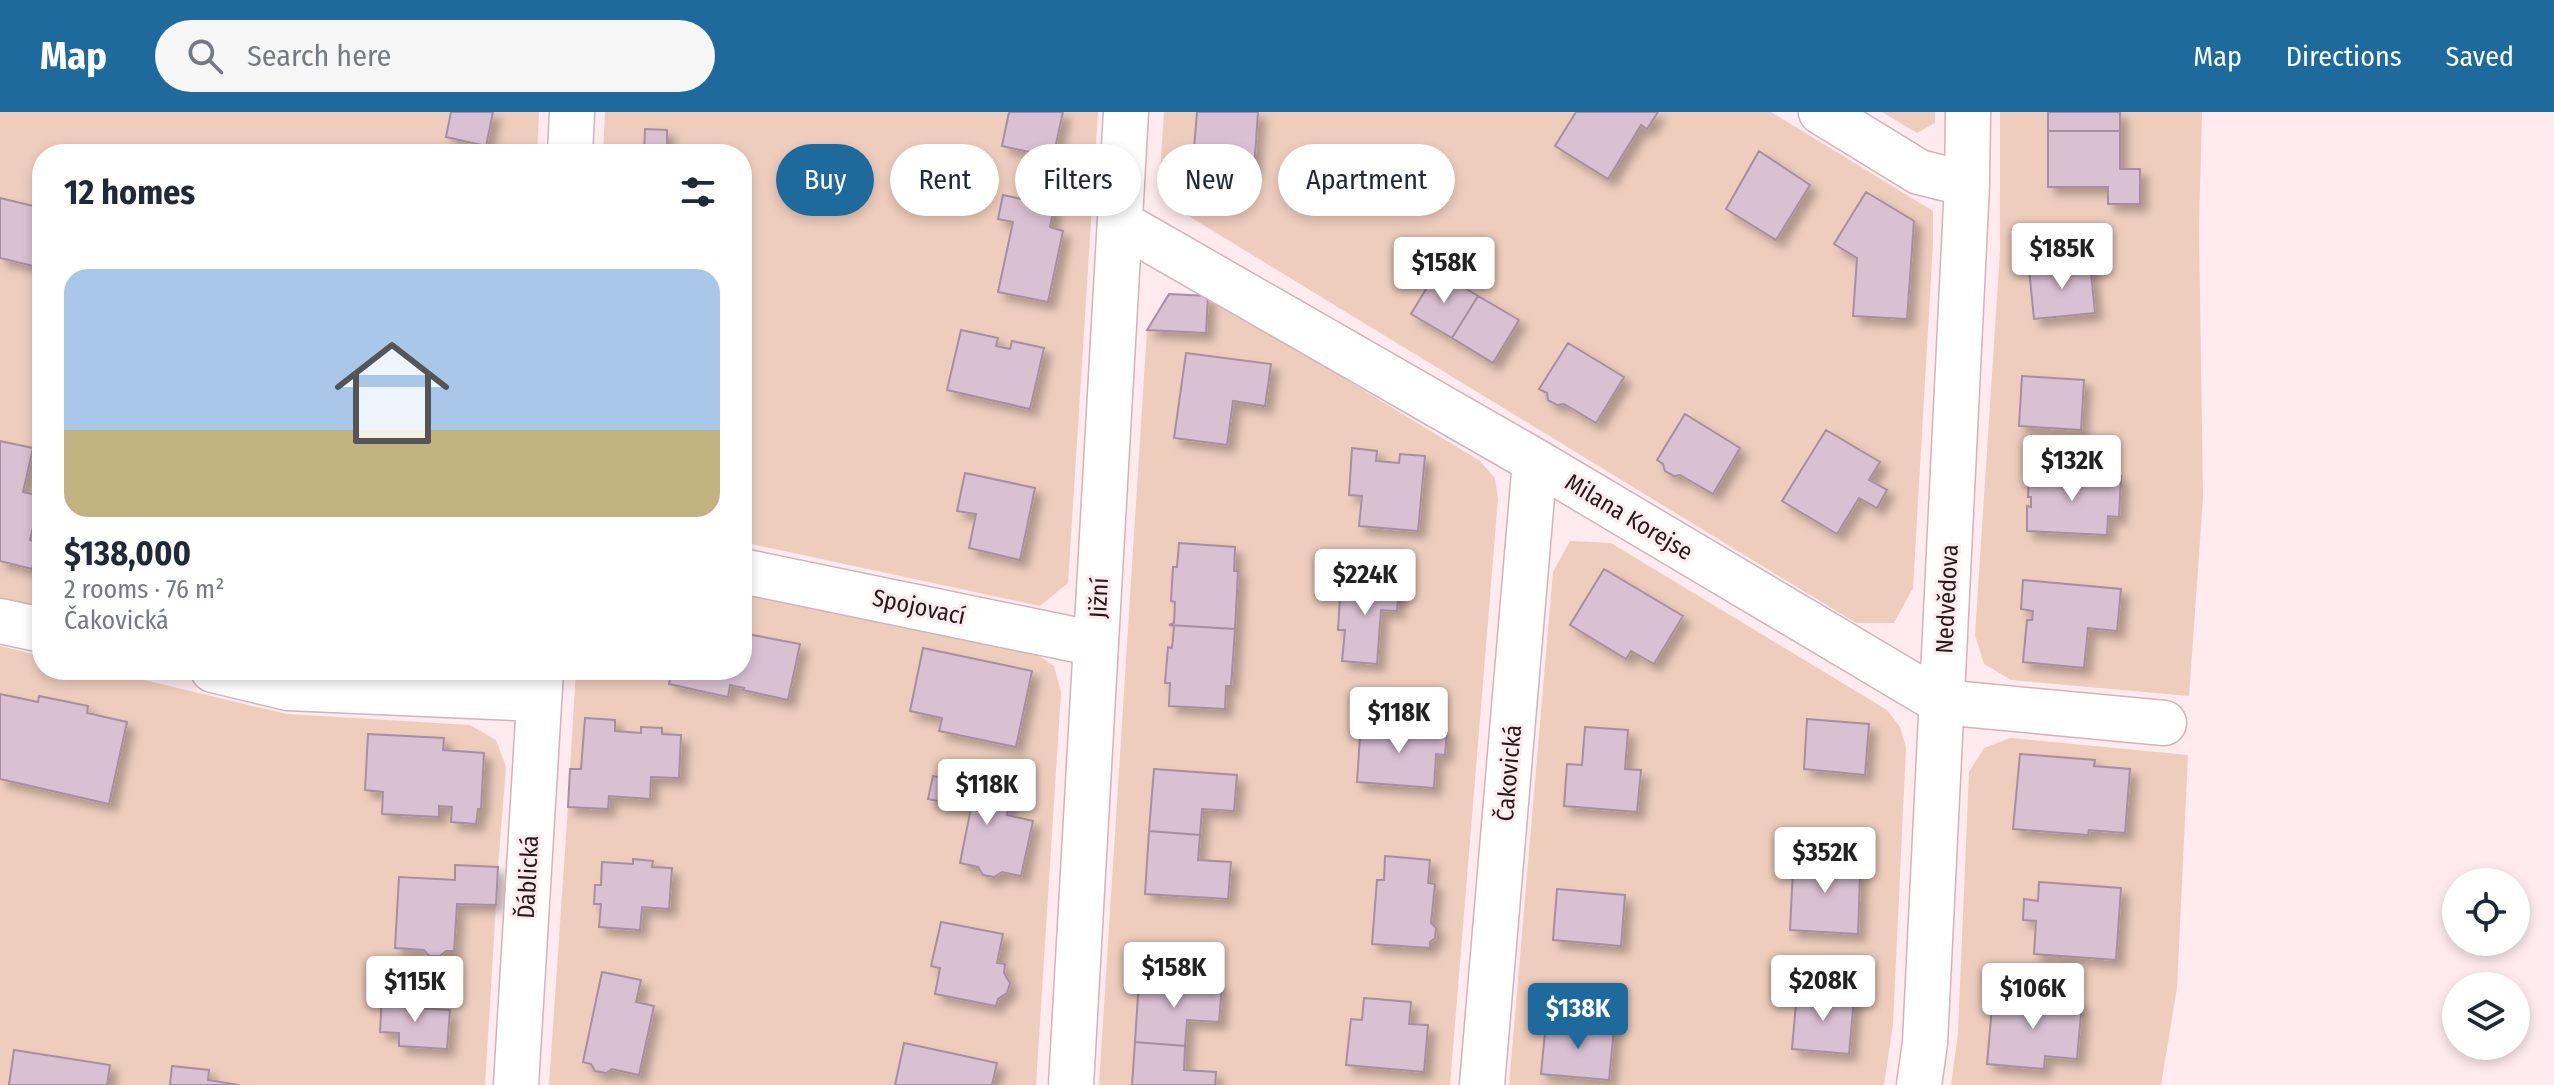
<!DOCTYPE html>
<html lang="en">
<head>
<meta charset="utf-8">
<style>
	:root { --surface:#fff; --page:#f6f6f7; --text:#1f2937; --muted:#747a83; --line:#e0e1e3; --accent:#1e6a9d }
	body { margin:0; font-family:"Fira Sans Condensed",sans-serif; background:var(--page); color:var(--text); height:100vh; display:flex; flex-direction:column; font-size:30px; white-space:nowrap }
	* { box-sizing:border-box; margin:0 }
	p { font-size:26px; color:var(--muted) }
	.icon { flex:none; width:44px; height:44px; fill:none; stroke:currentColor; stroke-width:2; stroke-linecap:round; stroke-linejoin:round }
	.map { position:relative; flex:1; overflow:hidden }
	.details { position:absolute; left:32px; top:32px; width:720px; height:536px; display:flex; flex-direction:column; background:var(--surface); border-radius:32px; box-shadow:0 4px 12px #0003 }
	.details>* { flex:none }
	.top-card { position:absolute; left:776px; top:32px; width:760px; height:72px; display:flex; gap:16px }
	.controls { position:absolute; left:2442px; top:756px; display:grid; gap:16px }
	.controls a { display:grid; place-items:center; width:88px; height:88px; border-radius:50%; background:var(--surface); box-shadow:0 4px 12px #0003; font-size:40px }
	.price { position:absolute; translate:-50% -68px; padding:0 18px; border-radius:8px; background:#fff; color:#222; font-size:26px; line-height:52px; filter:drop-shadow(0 2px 4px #0008) }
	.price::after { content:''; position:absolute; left:50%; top:48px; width:24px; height:18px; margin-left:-12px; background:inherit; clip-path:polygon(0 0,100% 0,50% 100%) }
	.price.selected { background:var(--accent); color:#fff }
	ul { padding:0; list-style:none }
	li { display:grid; align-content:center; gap:16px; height:424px; padding:0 32px }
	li+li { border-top:2px solid var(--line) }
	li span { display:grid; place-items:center; height:248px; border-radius:24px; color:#555 }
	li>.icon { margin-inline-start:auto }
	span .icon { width:144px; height:144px; fill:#fffc; stroke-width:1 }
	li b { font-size:34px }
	h2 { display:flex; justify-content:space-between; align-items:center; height:96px; padding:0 32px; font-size:34px }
	.pill { padding:0 28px; border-radius:36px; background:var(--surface); box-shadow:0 4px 12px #0003; font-size:28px; line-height:72px }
	.pill.selected { background:var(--accent); color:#fff }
	header { display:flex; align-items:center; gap:48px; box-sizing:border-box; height:112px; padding:0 40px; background:var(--accent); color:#fff }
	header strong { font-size:38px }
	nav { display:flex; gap:44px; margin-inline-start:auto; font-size:28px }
	.search { width:560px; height:72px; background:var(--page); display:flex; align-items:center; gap:20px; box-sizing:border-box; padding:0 28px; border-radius:44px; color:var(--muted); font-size:30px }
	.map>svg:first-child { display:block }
	.green { fill:#eecdbd }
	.building { fill:#dac0d3; stroke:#a78ea0; stroke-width:2; filter:url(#shadow) }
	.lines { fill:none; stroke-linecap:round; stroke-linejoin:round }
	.minor-casing { stroke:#d2b2bb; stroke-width:47 }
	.minor { stroke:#fff; stroke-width:44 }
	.labels { text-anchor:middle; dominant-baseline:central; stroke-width:6; stroke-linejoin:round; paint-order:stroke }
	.street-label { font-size:24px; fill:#25191c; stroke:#feeaef }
</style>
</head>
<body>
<header>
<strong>Map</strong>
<div class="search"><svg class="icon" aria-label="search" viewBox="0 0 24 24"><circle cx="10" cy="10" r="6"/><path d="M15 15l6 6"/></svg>Search here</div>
<nav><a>Map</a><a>Directions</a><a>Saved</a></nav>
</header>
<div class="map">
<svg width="2554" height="973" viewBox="0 0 2554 973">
	<defs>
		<filter id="shadow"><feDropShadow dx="7" dy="7" stdDeviation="4" flood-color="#0004"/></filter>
	</defs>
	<rect width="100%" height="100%" fill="#feeaef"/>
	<path class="green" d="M 0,0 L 539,0 L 537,42 L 42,42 L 42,498 L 0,488 Z
		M 605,0 L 1098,0 L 1068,471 L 1040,494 L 742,430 L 742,42 L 603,42 Z
		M 1164,0 L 1771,0 L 1933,99 L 1933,132 L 1913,476 L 1894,511 L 1856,511 L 1177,97 L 1163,80 L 1160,61 Z
		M 1882,0 L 1935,0 L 1935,11 L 1917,21 Z
		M 2000,0 L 2202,0 L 2199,115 L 2203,386 L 2189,584 L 2011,568 L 1984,552 L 1975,523 L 2000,139 Z
		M 1208,184 L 1480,349 L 1495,366 L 1498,387 L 1450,973 L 1099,973 L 1147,218 L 1206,221 Z
		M 1570,429 L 1611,431 L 1887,598 L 1900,615 L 1906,636 L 1893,912 L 1884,973 L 1509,973 L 1553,460 Z
		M 742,478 L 1031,539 L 1054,554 L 1061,580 L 1036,973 L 549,973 L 568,695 L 608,697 L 609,684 L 649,687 L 651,665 L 679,666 L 681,624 L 662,622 L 662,616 L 642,615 L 641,621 L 615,619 L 615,608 L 585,606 L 581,657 L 570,657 L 576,558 L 742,558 Z
		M 0,534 L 42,544 L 42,558 L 102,558 L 287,602 L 470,613 L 496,628 L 506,655 L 498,755 L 456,753 L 455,768 L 399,766 L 395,836 L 424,838 L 429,844 L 440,844 L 446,839 L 454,839 L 457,792 L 496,793 L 485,973 L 0,973 Z
		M 351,558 L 496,558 L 478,569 Z
		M 2010,626 L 2188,643 L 2177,876 L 2161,973 L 1951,973 L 1958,921 L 1969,660 L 1984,636 Z"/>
	<path class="building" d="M 451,0 L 493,0 L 486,34 L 446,25 Z
		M 1009,0 L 1063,0 L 1053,45 L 1002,34 Z
		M 1197,0 L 1258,0 L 1254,57 L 1223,55 L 1223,63 L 1192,61 Z
		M 1576,0 L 1658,0 L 1647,17 L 1641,13 L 1608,67 L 1555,34 Z
		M 2048,0 L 2120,0 L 2120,19 L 2048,19 Z
		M 645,17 L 667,18 L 667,38 L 685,39 L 685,42 L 644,42 Z
		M 2048,19 L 2120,19 L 2120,57 L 2140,57 L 2140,92 L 2108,92 L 2108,75 L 2048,75 Z
		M 1759,39 L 1810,73 L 1776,128 L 1726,97 Z
		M 1866,80 L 1914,109 L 1907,207 L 1853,204 L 1857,146 L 1834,132 Z
		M 1003,83 L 1054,94 L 1050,115 L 1063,119 L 1048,190 L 998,180 L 1013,110 L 998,107 Z
		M 0,86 L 42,96 L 42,156 L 0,146 Z
		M 2090,151 L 2095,201 L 2034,207 L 2029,157 Z
		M 1437,159 L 1478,184 L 1452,226 L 1411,202 Z
		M 1169,182 L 1208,184 L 1206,221 L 1147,218 Z
		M 1478,184 L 1519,208 L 1493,251 L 1452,226 Z
		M 961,218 L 998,226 L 996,234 L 1010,237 L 1012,229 L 1044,236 L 1030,297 L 947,278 Z
		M 1568,231 L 1624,265 L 1596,311 L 1564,292 L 1557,293 L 1548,288 L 1547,281 L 1539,277 Z
		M 1186,241 L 1271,252 L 1265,294 L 1233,289 L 1227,333 L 1174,326 Z
		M 2022,264 L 2084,268 L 2081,318 L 2019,314 Z
		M 1685,302 L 1740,336 L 1713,382 L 1680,363 L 1674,364 L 1665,359 L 1663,352 L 1657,348 Z
		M 1826,318 L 1880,350 L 1869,368 L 1887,378 L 1877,396 L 1859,386 L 1837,422 L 1782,389 Z
		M 0,329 L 33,336 L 23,380 L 40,384 L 30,428 L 39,430 L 32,457 L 0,449 Z
		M 1352,336 L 1377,339 L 1376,349 L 1399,351 L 1400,342 L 1425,344 L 1418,419 L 1359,414 L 1362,384 L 1349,383 Z
		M 2029,360 L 2121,364 L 2119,405 L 2108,404 L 2107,423 L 2027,419 L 2027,394 L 2031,395 L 2031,385 L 2028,385 Z
		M 965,361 L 1035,376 L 1020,448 L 969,436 L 976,402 L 957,399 Z
		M 1179,431 L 1235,435 L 1234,459 L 1238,459 L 1235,517 L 1169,513 L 1174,511 L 1175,490 L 1171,489 L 1173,455 L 1177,455 Z
		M 1604,457 L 1683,504 L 1654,552 L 1631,539 L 1626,547 L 1570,513 Z
		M 1378,465 L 1400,467 L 1397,499 L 1381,498 L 1377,552 L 1342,549 L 1345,518 L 1338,518 L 1341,469 L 1378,472 Z
		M 2023,468 L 2121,477 L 2117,519 L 2088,516 L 2084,556 L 2023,550 L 2027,508 L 2032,508 L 2033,499 L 2021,497 Z
		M 1169,513 L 1235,517 L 1231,574 L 1226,574 L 1225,597 L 1169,594 L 1170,571 L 1165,571 L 1168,535 L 1172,536 L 1174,514 Z
		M 742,521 L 800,532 L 788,588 L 743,578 L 744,576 L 730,573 L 728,585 L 669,572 L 672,558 L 742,558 Z
		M 923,536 L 1032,559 L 1016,635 L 939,619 L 942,606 L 910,599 Z
		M 0,582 L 38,590 L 39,584 L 88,594 L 87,601 L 127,610 L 109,692 L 0,667 Z
		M 585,606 L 615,608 L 615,619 L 641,621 L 641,615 L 662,616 L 662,622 L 681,623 L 679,666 L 651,665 L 650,687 L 609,684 L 608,697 L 568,695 L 570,657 L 581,657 Z
		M 1807,607 L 1869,612 L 1865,663 L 1804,657 Z
		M 1361,610 L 1447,618 L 1445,643 L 1436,642 L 1434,676 L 1357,670 Z
		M 1585,615 L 1628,618 L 1625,657 L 1641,658 L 1637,700 L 1564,694 L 1567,652 L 1582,653 Z
		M 368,622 L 444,626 L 443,638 L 484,641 L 481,697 L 478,697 L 476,712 L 451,710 L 452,695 L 439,694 L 439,705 L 382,702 L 383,680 L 365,678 Z
		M 2020,642 L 2095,648 L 2094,654 L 2130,657 L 2125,721 L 2089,718 L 2088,723 L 2013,717 Z
		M 1154,657 L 1237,663 L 1234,699 L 1202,697 L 1200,723 L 1149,719 Z
		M 933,664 L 1022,683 L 1021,685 L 1011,683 L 1007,703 L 1033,709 L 1021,764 L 1002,760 L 994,765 L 983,763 L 978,755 L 960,751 L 971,696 L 928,687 Z
		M 1820,718 L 1836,718 L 1834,760 L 1860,761 L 1858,822 L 1790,818 L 1793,757 L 1818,759 Z
		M 1149,719 L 1200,723 L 1198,748 L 1231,750 L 1228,787 L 1145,782 Z
		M 1385,744 L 1430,748 L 1428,771 L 1435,772 L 1431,811 L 1436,816 L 1435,826 L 1430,830 L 1430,836 L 1372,832 L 1377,768 L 1384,768 Z
		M 633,747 L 653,749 L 652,755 L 672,756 L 669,797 L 642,795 L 640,818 L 599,815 L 601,792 L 594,792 L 595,773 L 601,773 L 602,750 L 633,752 Z
		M 455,753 L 498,755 L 496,793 L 457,792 L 454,839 L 446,839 L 440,844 L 429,844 L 424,838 L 395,836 L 399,765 L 455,768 Z
		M 2039,770 L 2121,776 L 2116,848 L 2034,842 L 2036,809 L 2023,808 L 2024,787 L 2038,789 Z
		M 1557,777 L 1625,783 L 1621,834 L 1553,828 Z
		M 941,810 L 1003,822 L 997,851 L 1005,852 L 1004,861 L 1010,871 L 1007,881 L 998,887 L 996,894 L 935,882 L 940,856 L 931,854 Z
		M 602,860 L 641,868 L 636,890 L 654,894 L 639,963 L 612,957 L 606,961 L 595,959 L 591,952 L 583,950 Z
		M 1139,868 L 1222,873 L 1219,910 L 1187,908 L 1185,934 L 1135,930 Z
		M 1797,880 L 1854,886 L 1849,942 L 1792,937 Z
		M 382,881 L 401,882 L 401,895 L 450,898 L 447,937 L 399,934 L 399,921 L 380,920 Z
		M 1993,883 L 2082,890 L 2077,947 L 2045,944 L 2044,957 L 1987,952 Z
		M 1364,886 L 1411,890 L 1409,912 L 1428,913 L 1424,960 L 1346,953 L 1351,907 L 1362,908 Z
		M 1546,910 L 1614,916 L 1609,968 L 1541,962 Z
		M 1135,930 L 1185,934 L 1184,958 L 1216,960 L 1215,973 L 1132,973 Z
		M 904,931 L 997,951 L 992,973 L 895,973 Z
		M 14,938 L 110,953 L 107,973 L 9,973 Z
		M 172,954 L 209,958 L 208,968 L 239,973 L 170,973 Z"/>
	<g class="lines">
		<g class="minor-casing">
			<path id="minor" d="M 1821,0 L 1919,60 L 1967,72
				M 570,42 L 572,0
				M 1122,112 L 1535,349 L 1941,590 L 2164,611
				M 742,459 L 1096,532
				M 0,509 L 42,518
				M 213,558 L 288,576 L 538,587
				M 516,973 L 541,558
				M 1071,973 L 1126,0
				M 1482,973 L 1535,349
				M 1919,973 L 1925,931 L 1967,72 L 1968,0"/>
		</g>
		<use href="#minor" class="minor"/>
	</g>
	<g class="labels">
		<g class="street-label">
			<text transform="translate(1629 405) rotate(31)">Milana Korejse</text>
			<text transform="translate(1099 486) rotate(-87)">Jižní</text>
			<text transform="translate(1947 487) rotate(-87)">Nedvědova</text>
			<text transform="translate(919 495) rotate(12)">Spojovací</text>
			<text transform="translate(1509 661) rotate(-85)">Čakovická</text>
			<text transform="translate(528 765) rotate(-87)">Ďáblická</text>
		</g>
	</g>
</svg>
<div class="controls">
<a><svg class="icon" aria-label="locate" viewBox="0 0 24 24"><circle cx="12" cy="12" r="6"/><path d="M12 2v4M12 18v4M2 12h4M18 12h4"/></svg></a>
<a><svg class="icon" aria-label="layers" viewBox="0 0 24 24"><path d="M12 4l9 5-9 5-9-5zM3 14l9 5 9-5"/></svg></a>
</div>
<b class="price" style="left:2062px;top:179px">$185K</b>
<b class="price" style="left:1444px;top:193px">$158K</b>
<b class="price" style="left:2072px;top:391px">$132K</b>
<b class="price" style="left:1365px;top:505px">$224K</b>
<b class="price" style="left:1399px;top:643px">$118K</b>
<b class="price" style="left:987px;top:715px">$118K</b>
<b class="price" style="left:1825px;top:783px">$352K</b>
<b class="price" style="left:1174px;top:898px">$158K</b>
<b class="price" style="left:1823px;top:911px">$208K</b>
<b class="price" style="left:415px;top:912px">$115K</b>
<b class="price" style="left:2033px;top:919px">$106K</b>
<b class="price selected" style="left:1578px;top:939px">$138K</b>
<div class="top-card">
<a class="pill selected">Buy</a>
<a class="pill">Rent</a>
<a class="pill">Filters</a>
<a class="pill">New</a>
<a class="pill">Apartment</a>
</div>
<section class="details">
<h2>12 homes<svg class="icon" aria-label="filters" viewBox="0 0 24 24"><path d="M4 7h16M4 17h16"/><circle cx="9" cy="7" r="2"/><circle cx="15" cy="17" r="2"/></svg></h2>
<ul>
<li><span style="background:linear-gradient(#a9c7e8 65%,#c2b280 0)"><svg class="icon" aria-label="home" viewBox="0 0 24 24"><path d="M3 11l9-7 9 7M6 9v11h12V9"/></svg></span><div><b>$138,000</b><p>2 rooms · 76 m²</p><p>Čakovická</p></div></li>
</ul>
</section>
</div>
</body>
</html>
